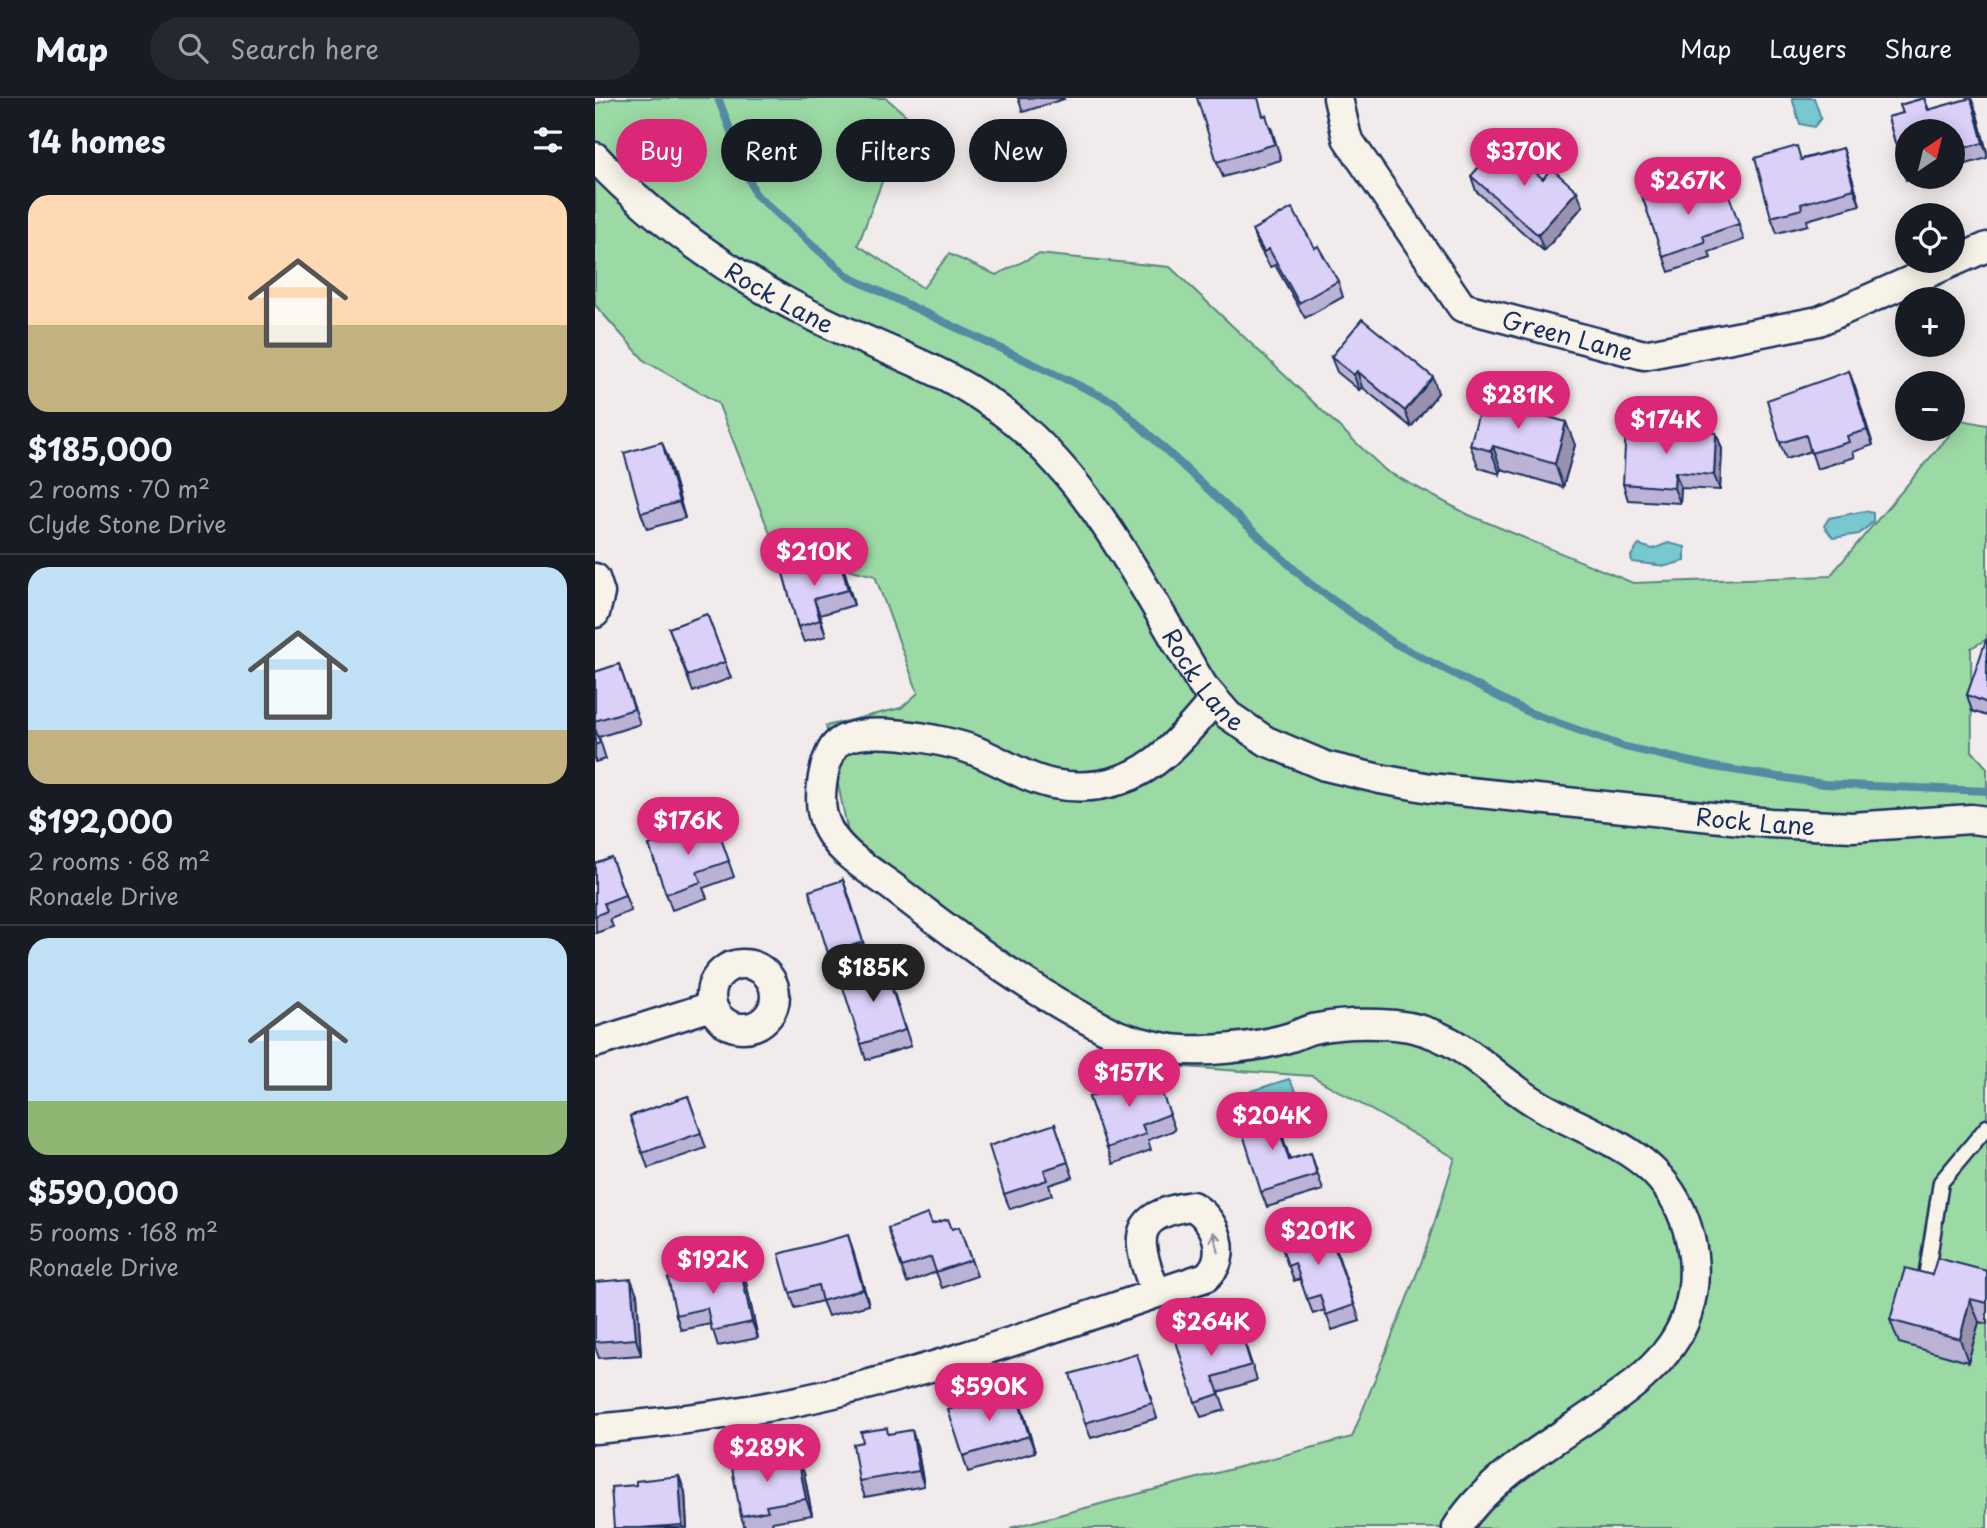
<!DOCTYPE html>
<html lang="en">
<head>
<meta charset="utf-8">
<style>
	:root { --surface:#171b24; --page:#242831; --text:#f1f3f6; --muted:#9ea1a6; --line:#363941; --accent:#db2777 }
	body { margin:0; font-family:"Playpen Sans",sans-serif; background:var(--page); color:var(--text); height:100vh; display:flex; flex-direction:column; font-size:26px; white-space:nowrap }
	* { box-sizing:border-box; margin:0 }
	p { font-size:23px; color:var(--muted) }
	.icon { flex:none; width:38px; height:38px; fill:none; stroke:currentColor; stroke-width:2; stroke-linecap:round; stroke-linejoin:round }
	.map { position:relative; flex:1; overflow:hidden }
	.sheet { display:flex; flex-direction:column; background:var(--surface); width:595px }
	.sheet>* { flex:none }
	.hud { position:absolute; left:21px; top:21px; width:665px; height:63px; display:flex; gap:14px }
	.needle { width:46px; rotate:35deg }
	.tools { position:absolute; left:1300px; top:21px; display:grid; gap:14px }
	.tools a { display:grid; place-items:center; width:70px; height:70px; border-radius:50%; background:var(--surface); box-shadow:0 4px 18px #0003; font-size:35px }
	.price { position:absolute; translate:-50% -60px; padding:0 16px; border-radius:24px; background:var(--accent); color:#fff; font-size:23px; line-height:46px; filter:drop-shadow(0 2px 4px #0008) }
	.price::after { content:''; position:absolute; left:50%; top:42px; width:21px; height:16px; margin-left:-10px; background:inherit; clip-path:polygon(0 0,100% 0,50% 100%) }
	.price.selected { background:#222; color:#fff }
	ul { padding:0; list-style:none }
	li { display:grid; align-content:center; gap:14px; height:371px; padding:0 28px }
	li+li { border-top:2px solid var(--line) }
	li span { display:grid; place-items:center; height:217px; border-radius:21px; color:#555 }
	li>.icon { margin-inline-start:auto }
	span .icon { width:126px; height:126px; fill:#fffc; stroke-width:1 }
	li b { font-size:30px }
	h2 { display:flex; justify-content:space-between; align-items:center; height:84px; padding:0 28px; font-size:30px }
	.chip { padding:0 24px; border-radius:32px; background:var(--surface); box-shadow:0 4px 18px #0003; font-size:24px; line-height:63px }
	.chip.selected { background:var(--accent); color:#fff }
	header { display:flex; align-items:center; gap:42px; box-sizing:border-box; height:98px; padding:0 35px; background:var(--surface); border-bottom:2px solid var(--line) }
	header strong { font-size:33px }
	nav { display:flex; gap:38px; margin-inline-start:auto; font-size:24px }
	.search { width:490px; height:63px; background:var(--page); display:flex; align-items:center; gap:18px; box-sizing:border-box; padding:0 24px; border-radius:38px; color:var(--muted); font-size:26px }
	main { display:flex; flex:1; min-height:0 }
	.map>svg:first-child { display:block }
	.green { fill:#9bdaa4; stroke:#5b8481; stroke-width:2 }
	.water { fill:#77c8cf; stroke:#528ba2; stroke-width:2 }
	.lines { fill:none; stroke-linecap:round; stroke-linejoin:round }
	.stream { stroke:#528ba2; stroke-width:8 }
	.lane-casing { stroke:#1b2f5e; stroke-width:19 }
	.street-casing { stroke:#1b2f5e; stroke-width:33 }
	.lane { stroke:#f7f3e8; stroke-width:14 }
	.street { stroke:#f7f3e8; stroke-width:28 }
	.wall { fill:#bbb3d5; stroke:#1b2f5e; stroke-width:2 }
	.shaded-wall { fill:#9992ae; stroke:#1b2f5e; stroke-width:2 }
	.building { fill:#dad0f8; stroke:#1b2f5e; stroke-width:2 }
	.oneway { stroke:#8991a3 }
	.labels { text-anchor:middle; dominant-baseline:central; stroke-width:5; stroke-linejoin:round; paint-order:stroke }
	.street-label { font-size:24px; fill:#1b2f5e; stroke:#f7f3e8 }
</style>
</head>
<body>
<header>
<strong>Map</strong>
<div class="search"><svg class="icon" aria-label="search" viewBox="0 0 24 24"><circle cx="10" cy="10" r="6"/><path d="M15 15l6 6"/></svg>Search here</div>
<nav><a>Map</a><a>Layers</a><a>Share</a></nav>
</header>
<main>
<section class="sheet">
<h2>14 homes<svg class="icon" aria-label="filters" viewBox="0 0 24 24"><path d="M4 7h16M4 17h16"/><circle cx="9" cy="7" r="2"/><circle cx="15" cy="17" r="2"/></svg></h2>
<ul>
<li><span style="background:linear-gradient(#ffd9b3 60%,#c2b280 0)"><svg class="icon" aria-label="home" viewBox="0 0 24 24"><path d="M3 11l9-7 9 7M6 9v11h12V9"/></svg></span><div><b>$185,000</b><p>2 rooms · 70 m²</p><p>Clyde Stone Drive</p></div></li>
<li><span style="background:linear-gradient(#bfe0f5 75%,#c2b280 0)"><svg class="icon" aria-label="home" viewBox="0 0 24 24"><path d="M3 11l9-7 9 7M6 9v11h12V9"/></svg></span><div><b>$192,000</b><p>2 rooms · 68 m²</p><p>Ronaele Drive</p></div></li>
<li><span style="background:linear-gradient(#bfe0f5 75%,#8fb573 0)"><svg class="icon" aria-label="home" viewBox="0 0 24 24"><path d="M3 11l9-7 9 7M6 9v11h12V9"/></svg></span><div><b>$590,000</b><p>5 rooms · 168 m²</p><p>Ronaele Drive</p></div></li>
</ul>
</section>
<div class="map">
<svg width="1392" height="1430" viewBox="0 0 1392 1430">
	<rect width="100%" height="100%" fill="#f1eceb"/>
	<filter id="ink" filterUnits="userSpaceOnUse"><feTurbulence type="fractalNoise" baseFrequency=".0143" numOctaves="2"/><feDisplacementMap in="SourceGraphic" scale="14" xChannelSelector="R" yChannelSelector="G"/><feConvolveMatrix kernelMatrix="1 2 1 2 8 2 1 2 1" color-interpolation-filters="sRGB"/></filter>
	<g filter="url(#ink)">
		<path class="green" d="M 19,0 L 291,0 L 312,18 L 263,147 L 328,190 L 354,156 L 401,177 L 443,156 L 575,169 L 791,373 L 874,417 L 1038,485 L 1235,478 L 1367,322 L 1392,327 L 1392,541 L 1376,550 L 1377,653 L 1392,670 L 1392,1430 L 415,1430 L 757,1339 L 828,1160 L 860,1060 L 717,978 L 546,966 L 255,744 L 231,628 L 306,610 L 323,595 L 280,478 L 182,453 L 123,305 L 50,263 L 0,207 L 0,6 Z"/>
		<path class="water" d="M 1197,0 L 1219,0 L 1226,20 L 1219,29 L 1205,26 Z
			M 1270,413 L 1278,415 L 1278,424 L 1264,436 L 1238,440 L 1229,428 L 1234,420 Z
			M 1073,445 L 1090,449 L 1090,463 L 1071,468 L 1037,464 L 1036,458 L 1044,447 L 1058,451 Z
			M 694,981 L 706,1002 L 663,1016 L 656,993 Z"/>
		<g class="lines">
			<path class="stream" d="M 123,0 L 160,96 L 254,179 L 519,304 L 714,485 L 799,545 L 933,614 L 1030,649 L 1119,669 L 1229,686 L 1392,693"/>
			<g class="lane-casing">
				<path id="lane" d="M 1332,1173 L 1346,1084 L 1392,1029"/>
			</g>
			<g class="street-casing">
				<g id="street">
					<path id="s1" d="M 743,0 L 752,40 L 867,209 L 1049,257 L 1224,223 L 1392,149"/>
					<path id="s2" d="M 0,59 C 66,130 153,188 241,229 C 306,259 360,275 418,322 C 502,391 552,497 608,588 L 633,617 L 671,643 L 730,668 L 785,681 L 835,690 L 1175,725 L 1257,729 L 1376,721 L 1392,723"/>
					<path d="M 0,480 L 5,495 L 0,515"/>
					<path d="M 619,602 C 592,633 566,669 525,682 C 504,689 480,690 458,686 C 429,680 405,662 378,652 C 351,642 258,622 239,649 C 227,667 222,704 230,724 C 240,753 275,772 299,790 C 367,843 438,895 516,934 C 532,942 553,946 571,950 C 603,956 665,949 696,939 C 705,936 713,931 723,930 C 748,925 774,925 800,927 C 864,933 890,974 941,1005 C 978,1028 1026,1042 1058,1073 C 1095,1109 1108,1168 1092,1216 C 1065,1304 914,1344 862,1430"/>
					<circle cx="148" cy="898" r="32"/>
					<path d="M 0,945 L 117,908"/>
					<path d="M 0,1331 C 76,1324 152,1315 226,1298 C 356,1268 484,1220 611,1179 C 635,1159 622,1122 597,1108 C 532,1117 542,1145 561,1195"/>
				</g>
			</g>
			<use href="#lane" class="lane"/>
			<use href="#street" class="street"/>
		</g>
		<path class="wall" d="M 423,0 L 468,0 L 469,1 L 428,14 Z
			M 1329,0 L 1334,12 L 1376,0 L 1382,16 L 1392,54 L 1392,60 L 1358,70 L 1358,33 L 1312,33 L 1312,79 L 1323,79 L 1311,82 L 1306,66 L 1293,19 L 1308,15 L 1305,7 Z
			M 669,17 L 677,32 L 686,62 L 628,79 L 622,64 Z
			M 1248,50 L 1265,107 L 1212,122 L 1213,127 L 1182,135 L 1176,119 L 1206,61 Z
			M 876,78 L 948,81 L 988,108 L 949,153 L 881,93 Z
			M 1130,86 L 1149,142 L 1114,154 L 1116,160 L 1074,174 L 1046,95 L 1068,98 L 1092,99 Z
			M 657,132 L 720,150 L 743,183 L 748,199 L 710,220 L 680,167 L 675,169 L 663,147 Z
			M 736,259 L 843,295 L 816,329 L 767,289 L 764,292 L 742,274 Z
			M 1254,273 L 1278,347 L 1258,354 L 1260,359 L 1222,371 L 1216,353 L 1191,361 L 1185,345 Z
			M 1121,335 L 1127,351 L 1125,392 L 1086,390 L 1085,405 L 1033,402 L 1028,386 Z
			M 875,347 L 980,347 L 968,389 L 906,371 L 905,376 L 884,370 Z
			M 73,360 L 90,420 L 52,431 L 46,415 Z
			M 188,475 L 250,475 L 259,507 L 225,517 L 231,538 L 209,544 L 203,529 Z
			M 112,516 L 136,580 L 98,594 L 74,530 Z
			M 1392,543 L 1392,618 L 1377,613 L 1372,597 Z
			M 24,566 L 45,626 L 4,639 L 11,661 L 0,664 L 0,574 Z
			M 120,724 L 139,779 L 108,790 L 112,800 L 77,812 L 54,747 Z
			M 16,759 L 36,813 L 15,821 L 18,829 L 1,835 L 0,765 Z
			M 248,782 L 273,860 L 239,871 L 233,855 Z
			M 295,882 L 316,948 L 271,962 L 266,946 Z
			M 559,975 L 580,1032 L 553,1042 L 556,1052 L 518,1066 L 494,999 Z
			M 93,998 L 111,1050 L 53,1070 L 35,1018 Z
			M 683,1024 L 695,1061 L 716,1055 L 728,1092 L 672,1109 L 666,1094 Z
			M 460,1026 L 478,1079 L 454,1087 L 457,1097 L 415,1111 L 409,1096 Z
			M 337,1126 L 357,1131 L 364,1129 L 382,1178 L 347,1190 L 341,1174 L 312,1185 L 293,1130 Z
			M 737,1139 L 765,1223 L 737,1232 L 730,1212 L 718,1216 L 705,1181 L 699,1183 L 684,1140 Z
			M 258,1153 L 274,1207 L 233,1218 L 227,1203 L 200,1210 L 195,1195 Z
			M 1392,1173 L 1392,1226 L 1384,1224 L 1373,1264 L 1304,1245 L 1295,1222 L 1337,1177 Z
			M 150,1180 L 163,1240 L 123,1248 L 116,1226 L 86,1232 L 81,1217 Z
			M 0,1184 L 42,1196 L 46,1257 L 4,1260 L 0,1249 Z
			M 644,1227 L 662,1282 L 624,1294 L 630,1312 L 606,1319 L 600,1304 L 622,1234 Z
			M 547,1272 L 562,1320 L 496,1340 L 490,1325 Z
			M 426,1307 L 440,1354 L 373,1374 L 368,1358 Z
			M 294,1336 L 322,1348 L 329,1388 L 270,1399 L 264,1383 L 268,1344 Z
			M 178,1358 L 180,1364 L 209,1375 L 217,1417 L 177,1424 L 178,1429 L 150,1430 L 146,1418 Z
			M 84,1378 L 90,1394 L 92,1430 L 19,1430 Z"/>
		<path class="shaded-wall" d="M 1376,0 L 1382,16 L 1392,56 L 1388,45 Z
			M 1248,50 L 1253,66 L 1265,107 L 1259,91 Z
			M 982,93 L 988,108 L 949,153 L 943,137 Z
			M 762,273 L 767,289 L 764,292 L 759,277 Z
			M 1254,273 L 1260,289 L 1278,347 L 1272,332 Z
			M 838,279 L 843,295 L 816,329 L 810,313 Z
			M 971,324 L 980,347 L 968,389 L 960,366 Z
			M 1121,335 L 1127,351 L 1125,392 L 1119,377 Z
			M 67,344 L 73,360 L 90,420 L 84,404 Z
			M 898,348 L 906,371 L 905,376 L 896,353 Z
			M 1080,374 L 1086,390 L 1085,405 L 1079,390 Z
			M 244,459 L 250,475 L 259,507 L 253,492 Z
			M 219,501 L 225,517 L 231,538 L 225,522 Z
			M 248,782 L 254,798 L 273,860 L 268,844 Z
			M 253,1137 L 258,1153 L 274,1207 L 268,1191 Z
			M 144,1165 L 150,1180 L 163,1240 L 157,1224 Z
			M 36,1181 L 42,1196 L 46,1257 L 41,1241 Z
			M 1375,1201 L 1384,1224 L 1373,1264 L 1365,1241 Z
			M 420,1291 L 426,1307 L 440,1354 L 434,1338 Z
			M 317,1332 L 322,1348 L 329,1388 L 324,1373 Z
			M 203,1360 L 209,1375 L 217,1417 L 211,1401 Z
			M 84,1378 L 90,1394 L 92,1430 L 88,1430 L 87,1427 Z"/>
		<path class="building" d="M 602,0 L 663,0 L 668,18 L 671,17 L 680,46 L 622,64 Z
			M 1329,0 L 1333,12 L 1376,0 L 1388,45 L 1358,53 L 1358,33 L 1312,33 L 1312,65 L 1306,66 L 1293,19 L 1308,15 L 1305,7 Z
			M 906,44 L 948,81 L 956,70 L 982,93 L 943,137 L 876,78 Z
			M 1202,48 L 1206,62 L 1248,50 L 1259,91 L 1206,106 L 1207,111 L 1176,119 L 1160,60 Z
			M 1130,86 L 1144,126 L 1108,138 L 1110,144 L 1068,159 L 1046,95 L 1065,89 L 1068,98 L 1089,92 L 1092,99 Z
			M 697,110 L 720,150 L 723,148 L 743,183 L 704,205 L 674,151 L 669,154 L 657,132 Z
			M 767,221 L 838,279 L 810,313 L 762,273 L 759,277 L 736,259 Z
			M 1254,273 L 1272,332 L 1252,338 L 1254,344 L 1216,355 L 1211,337 L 1185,345 L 1172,302 Z
			M 888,300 L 971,324 L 960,366 L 898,348 L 896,353 L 875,347 Z
			M 1031,329 L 1121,335 L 1119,377 L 1080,374 L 1079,390 L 1028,386 Z
			M 67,344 L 84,404 L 46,415 L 29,355 Z
			M 244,459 L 253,492 L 219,501 L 225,522 L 203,529 L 188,475 Z
			M 112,516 L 130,564 L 93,578 L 74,530 Z
			M 1391,542 L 1392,543 L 1392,605 L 1372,597 Z
			M 24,566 L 39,611 L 0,623 L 0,574 Z
			M 0,630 L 5,645 L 0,647 Z
			M 120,724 L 134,763 L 102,774 L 106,784 L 71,796 L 54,747 Z
			M 16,759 L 30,797 L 9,805 L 12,813 L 0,818 L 0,765 Z
			M 248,782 L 268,844 L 233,855 L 214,793 Z
			M 289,866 L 310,932 L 266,946 L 245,880 Z
			M 559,975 L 575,1016 L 547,1027 L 551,1036 L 512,1050 L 494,999 Z
			M 93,998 L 106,1035 L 47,1055 L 35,1018 Z
			M 677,1009 L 694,1062 L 716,1055 L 722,1077 L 666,1094 L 643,1020 Z
			M 460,1026 L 473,1064 L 449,1072 L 452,1082 L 409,1096 L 394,1048 Z
			M 333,1116 L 337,1126 L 353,1121 L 357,1131 L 364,1129 L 376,1162 L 341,1174 L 336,1159 L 307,1169 L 293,1130 Z
			M 731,1124 L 759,1207 L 731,1217 L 725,1197 L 712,1201 L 700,1165 L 693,1168 L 684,1140 Z
			M 253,1137 L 268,1191 L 227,1203 L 223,1187 L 195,1195 L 184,1156 Z
			M 1342,1160 L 1392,1173 L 1392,1205 L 1375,1201 L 1365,1241 L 1295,1222 L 1310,1170 L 1337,1177 Z
			M 144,1165 L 157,1224 L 117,1233 L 112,1210 L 81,1217 L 73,1180 Z
			M 36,1181 L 41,1241 L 0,1244 L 0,1184 Z
			M 644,1227 L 656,1267 L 618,1279 L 624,1296 L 600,1304 L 580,1240 L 619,1228 L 621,1235 Z
			M 542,1256 L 557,1305 L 490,1325 L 475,1276 Z
			M 420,1291 L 434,1338 L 368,1358 L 353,1312 Z
			M 292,1330 L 293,1336 L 317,1332 L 324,1373 L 264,1383 L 258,1346 L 268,1344 L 266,1334 Z
			M 178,1358 L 179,1364 L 203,1360 L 211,1401 L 171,1408 L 173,1413 L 146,1418 L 136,1365 Z
			M 84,1378 L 87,1427 L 44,1430 L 19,1430 L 16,1389 L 41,1387 L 41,1383 Z"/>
		<defs><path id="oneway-shaft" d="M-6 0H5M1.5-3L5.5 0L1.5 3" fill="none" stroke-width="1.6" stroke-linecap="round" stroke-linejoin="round" transform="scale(1.75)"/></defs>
		<use class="oneway" href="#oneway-shaft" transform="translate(621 1144) rotate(-103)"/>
	</g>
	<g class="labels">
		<g class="street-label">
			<text stroke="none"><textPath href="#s2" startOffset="233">Rock Lane</textPath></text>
			<text stroke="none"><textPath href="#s1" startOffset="355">Green Lane</textPath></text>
			<text stroke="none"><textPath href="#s2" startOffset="821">Rock Lane</textPath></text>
			<text stroke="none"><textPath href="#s2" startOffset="1409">Rock Lane</textPath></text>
		</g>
	</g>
</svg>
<div class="tools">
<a><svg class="needle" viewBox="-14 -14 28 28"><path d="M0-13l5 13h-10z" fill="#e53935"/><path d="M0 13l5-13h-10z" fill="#9ea1a6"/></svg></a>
<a><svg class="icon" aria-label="locate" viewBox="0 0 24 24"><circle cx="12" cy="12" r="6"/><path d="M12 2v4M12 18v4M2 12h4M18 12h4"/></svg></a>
<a>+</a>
<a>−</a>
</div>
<b class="price" style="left:929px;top:90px">$370K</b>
<b class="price" style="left:1093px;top:119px">$267K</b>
<b class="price" style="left:923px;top:333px">$281K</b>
<b class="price" style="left:1071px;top:358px">$174K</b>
<b class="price" style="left:219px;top:490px">$210K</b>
<b class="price" style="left:93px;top:759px">$176K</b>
<b class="price selected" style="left:278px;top:906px">$185K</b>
<b class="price" style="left:534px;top:1011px">$157K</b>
<b class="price" style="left:677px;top:1054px">$204K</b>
<b class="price" style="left:723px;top:1169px">$201K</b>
<b class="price" style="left:118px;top:1198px">$192K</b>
<b class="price" style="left:616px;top:1260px">$264K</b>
<b class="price" style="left:394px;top:1325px">$590K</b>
<b class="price" style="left:172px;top:1386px">$289K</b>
<div class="hud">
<a class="chip selected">Buy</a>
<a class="chip">Rent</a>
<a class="chip">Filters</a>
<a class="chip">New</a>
</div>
</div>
</main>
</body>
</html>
